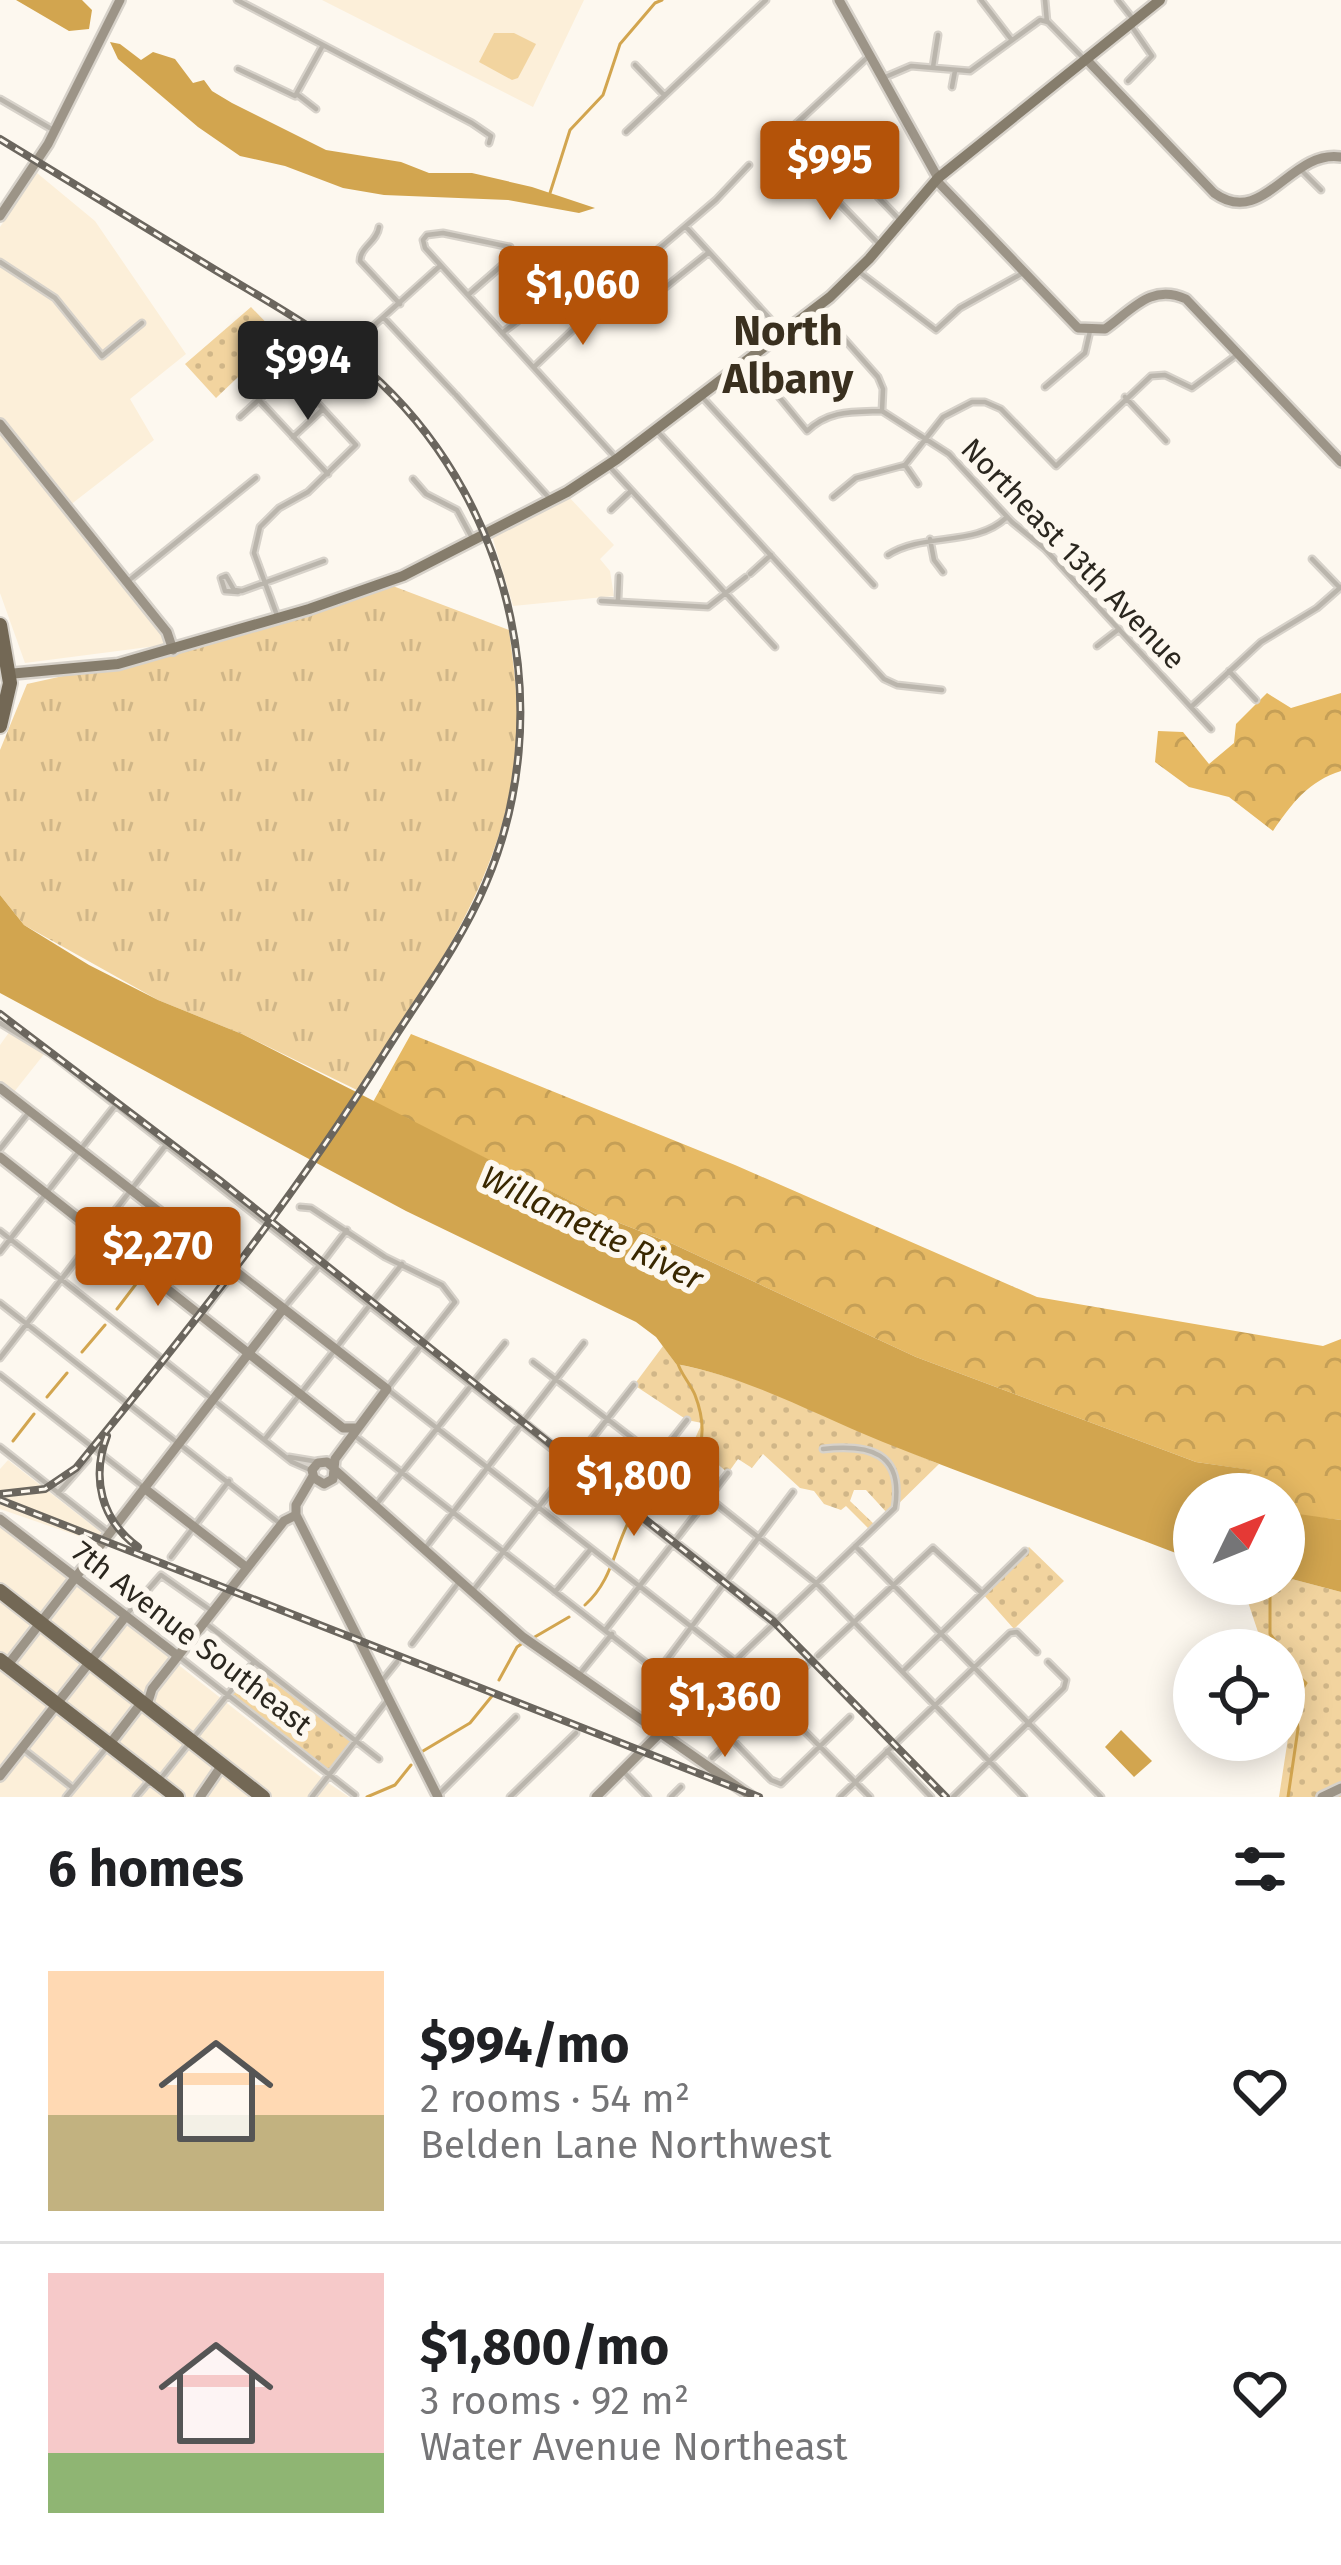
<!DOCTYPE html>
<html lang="en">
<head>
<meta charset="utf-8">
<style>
	:root { --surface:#fff; --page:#f2f2f2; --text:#202124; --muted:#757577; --line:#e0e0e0; --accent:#b45309 }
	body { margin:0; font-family:"Fira Sans",sans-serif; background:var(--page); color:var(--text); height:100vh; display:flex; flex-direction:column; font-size:45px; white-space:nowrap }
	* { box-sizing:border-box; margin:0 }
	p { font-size:39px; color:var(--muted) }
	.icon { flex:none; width:66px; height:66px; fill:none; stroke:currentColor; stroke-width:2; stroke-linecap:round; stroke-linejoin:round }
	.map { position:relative; height:1797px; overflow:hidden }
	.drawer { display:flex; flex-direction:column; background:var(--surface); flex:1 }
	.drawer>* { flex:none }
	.needle { width:78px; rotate:47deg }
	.controls { position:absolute; left:1173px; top:1473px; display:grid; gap:24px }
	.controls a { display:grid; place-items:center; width:132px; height:132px; border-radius:50%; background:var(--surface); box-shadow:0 6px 30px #0003; font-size:60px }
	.price { position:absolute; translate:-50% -102px; padding:0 27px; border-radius:12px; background:var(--accent); color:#fff; font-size:39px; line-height:78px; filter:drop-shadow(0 3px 6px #0008) }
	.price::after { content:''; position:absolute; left:50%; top:72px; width:36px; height:27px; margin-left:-18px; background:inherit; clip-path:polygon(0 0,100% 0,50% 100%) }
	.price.current { background:#222; color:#fff }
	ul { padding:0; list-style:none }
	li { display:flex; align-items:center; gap:36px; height:300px; padding:0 48px }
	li+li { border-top:3px solid var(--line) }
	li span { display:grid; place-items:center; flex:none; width:336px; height:240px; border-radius:0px; color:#555 }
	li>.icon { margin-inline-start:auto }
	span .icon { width:144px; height:144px; fill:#fffc; stroke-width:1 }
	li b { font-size:51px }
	h2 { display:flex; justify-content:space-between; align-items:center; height:144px; padding:0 48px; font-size:51px }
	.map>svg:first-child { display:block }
	.built { fill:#fcefd9 }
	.grass { fill:url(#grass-tufts) }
	.forest { fill:url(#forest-crowns) }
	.park { fill:url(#park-dots) }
	.garden { fill:#f2d49f }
	.water { fill:#d2a54f }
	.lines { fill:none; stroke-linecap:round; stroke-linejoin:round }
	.stream { stroke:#d2a54f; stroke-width:3 }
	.street-casing { stroke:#d7d2ca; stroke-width:9 }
	.secondary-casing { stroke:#d7d2ca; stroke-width:14 }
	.primary-casing { stroke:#d7d2ca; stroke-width:15 }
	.highway-casing { stroke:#d7d2ca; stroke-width:18 }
	.street { stroke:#bab5ac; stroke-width:4.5 }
	.secondary { stroke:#9c9487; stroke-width:9 }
	.primary { stroke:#867d6c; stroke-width:10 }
	.highway { stroke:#736855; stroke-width:14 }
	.rail-casing { stroke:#6b665e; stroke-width:8 }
	.rail { stroke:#fdf8ef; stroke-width:3; stroke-dasharray:9; stroke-linecap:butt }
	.labels { text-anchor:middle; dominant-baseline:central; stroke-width:12; stroke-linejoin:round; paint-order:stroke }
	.street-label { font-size:30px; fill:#2b271f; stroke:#fdf8ef }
	.water-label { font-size:33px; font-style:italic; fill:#3a2801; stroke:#fdf8ef }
	.district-label { font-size:42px; font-weight:bold; fill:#3a301f; stroke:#fdf8ef }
</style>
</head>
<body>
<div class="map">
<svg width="1341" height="1797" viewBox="0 0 1341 1797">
	<defs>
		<pattern id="grass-tufts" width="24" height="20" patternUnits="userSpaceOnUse" patternTransform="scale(3)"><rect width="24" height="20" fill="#f2d49f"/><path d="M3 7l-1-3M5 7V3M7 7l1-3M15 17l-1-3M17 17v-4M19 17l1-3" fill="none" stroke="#d0b688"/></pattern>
		<pattern id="forest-crowns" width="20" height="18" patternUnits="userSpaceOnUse" patternTransform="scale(3)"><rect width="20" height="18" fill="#e6b963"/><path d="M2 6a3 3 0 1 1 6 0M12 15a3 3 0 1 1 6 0" fill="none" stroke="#c59f56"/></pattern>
		<pattern id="park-dots" width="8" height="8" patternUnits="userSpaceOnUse" patternTransform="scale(3)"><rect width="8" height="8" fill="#f2d49f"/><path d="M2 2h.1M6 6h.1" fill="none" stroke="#d0b688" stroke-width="1.8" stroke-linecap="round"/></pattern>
	</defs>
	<rect width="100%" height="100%" fill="#fdf8ef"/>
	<path class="built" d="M 322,0 L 584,0 L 533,107 Z
		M 37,173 L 95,221 L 186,354 L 130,399 L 154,440 L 65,509 L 166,637 L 164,645 L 25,663 L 0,593 L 0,227 Z
		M 568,496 L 614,545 L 600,559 L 610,571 L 614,596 L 513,606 L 492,536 Z
		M 10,1031 L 45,1053 L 14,1092 L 0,1082 L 0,1045 Z
		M 8,1460 L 102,1533 L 96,1542 L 0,1509 L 0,1469 Z
		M 0,1524 L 327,1782 L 349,1797 L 0,1797 Z"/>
	<path class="grass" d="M 385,583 L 509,630 C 514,669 520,710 516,750 C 505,880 426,984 359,1091 L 242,1034 L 158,1000 L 24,925 L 0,895 L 0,750 L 27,684 L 153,656 Z"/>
	<path class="forest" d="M 1267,693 L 1291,708 L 1341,693 L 1341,771 C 1309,781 1292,803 1273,831 L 1229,797 L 1189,787 L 1155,762 L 1158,731 L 1183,732 L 1209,764 L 1234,743 L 1236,724 Z
		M 411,1034 L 735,1165 L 1037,1297 L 1323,1346 L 1341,1339 L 1341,1520 L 1288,1514 L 1284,1512 L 1284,1494 L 1232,1494 L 1224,1484 L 1246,1476 L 1250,1470 L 1196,1462 L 916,1357 L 673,1244 L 594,1213 L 391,1111 L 373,1102 Z"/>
	<path class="park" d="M 251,307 L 280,337 L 216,398 L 185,364 Z
		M 663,1346 L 676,1364 C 769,1382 852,1429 939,1464 L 888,1514 L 866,1490 L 854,1490 L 850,1501 L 876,1526 L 871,1531 L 846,1506 L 841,1510 L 824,1504 L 814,1491 L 800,1488 L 763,1454 L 752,1468 L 738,1459 L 728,1473 L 693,1443 L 702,1423 L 687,1420 L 634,1385 Z
		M 1029,1547 L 1064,1581 L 1014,1629 L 982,1593 Z
		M 1284,1577 L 1341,1592 L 1341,1797 L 1279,1797 L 1290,1725 L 1284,1709 L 1284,1650 L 1264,1650 L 1242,1584 L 1284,1584 Z
		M 254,1667 L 351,1741 L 328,1771 L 231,1696 Z"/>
	<path class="garden" d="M 494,33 L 514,33 L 536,44 L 518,78 L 512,80 L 479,62 Z"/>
	<path class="water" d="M 16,0 L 82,0 L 92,10 L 89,29 L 69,31 Z
		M 110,42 L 120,44 L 141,60 L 153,52 L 175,59 L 193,83 L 204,80 L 212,91 L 232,103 L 326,150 L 401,162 L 429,173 L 472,173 L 532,187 L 595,208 L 579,213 L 508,200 L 384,195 L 343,188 L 285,166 L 240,156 L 198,127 L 118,59 Z
		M 0,895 L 24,925 L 89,965 L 158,1000 L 242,1034 L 594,1213 L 673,1244 L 916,1357 L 1196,1462 L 1252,1470 L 1246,1476 L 1225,1483 L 1232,1494 L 1194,1494 L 1194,1560 C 1090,1520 986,1483 883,1442 C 813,1414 751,1378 676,1364 L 656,1337 L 636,1322 L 406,1211 L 0,993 Z
		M 1284,1512 L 1341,1520 L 1341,1592 L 1284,1577 Z
		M 1121,1730 L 1152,1761 L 1134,1777 L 1105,1747 Z"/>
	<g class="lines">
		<path class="stream" d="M 550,193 L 570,130 L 603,95 L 620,44 L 655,3 L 662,0
			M 117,1309 L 136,1284
			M 82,1352 L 105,1325
			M 47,1397 L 67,1373
			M 13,1441 L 34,1414
			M 644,1507 C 686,1478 717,1452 695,1395 C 690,1383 680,1373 677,1361
			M 1270,1584 L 1270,1634 L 1282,1649
			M 585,1605 C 613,1580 614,1547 632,1515
			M 533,1638 L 569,1617
			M 1284,1651 L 1291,1669 L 1306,1683 L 1295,1701 L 1298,1729 L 1288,1797
			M 499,1680 L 517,1647 L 524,1642
			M 423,1751 L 470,1723 L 492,1696
			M 367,1797 L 395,1785 L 411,1765"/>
		<g class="street-casing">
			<path id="street" d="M 237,0 L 472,123 L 491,136 L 489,143
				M 981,0 L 1011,39
				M 1045,0 L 1047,22
				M 1118,0 L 1133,19
				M 635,65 L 664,95
				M 933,67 L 938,35
				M 238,69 L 295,96 L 322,47
				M 883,78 L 911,66 L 970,71 L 1040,20 L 1048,22 L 1085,60
				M 1128,81 L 1152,56 L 1130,24
				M 952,87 L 955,71
				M 298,95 L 316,109
				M 0,99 L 55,131
				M 626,132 L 766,0
				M 787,132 L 870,55
				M 1302,171 L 1321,190
				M 809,172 L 880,245
				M 857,175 L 900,220
				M 379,227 C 377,242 360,247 360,261 L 400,304
				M 686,227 L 783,333
				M 0,262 L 55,298 L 102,356 L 142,323
				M 858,271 L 936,330 L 960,308 L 1023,273
				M 600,278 L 607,286 L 615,286 L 716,200 L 749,165
				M 468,295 L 507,261 L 510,247 L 443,233 L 427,235 L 423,240 L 425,248 L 615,457
				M 642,306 L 708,253
				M 816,307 L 878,377 L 883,389 L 882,411 L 949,454 L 1012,522 L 1045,549 L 1211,729
				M 384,318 L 454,393
				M 370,329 L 440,266
				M 502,333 L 552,295
				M 748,359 L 807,431 C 829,410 852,412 882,411
				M 534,367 L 602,302
				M 1045,387 L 1085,353 L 1090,331
				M 771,391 L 798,371
				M 456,395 L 551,500
				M 1125,397 L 1166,441
				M 704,399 L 874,585
				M 259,400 L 328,474
				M 240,417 L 289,372 L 356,445 L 308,492 L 279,508 L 260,527 L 254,553 L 278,618
				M 657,431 L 884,679 L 897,685 L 942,690
				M 293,437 L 323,409
				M 608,465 L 775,647
				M 905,465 L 918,484
				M 413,479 L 426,494 L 457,510 L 471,536
				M 833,497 L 856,478 L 905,465 L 943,417 L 972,402 L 985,402 L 1001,409 L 1056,466 L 1151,376 L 1165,375 L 1192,388 L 1238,354
				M 611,510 L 631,491
				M 930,539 L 934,560 L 943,572
				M 888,555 C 924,532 975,547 1006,518
				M 1312,559 L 1340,588
				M 750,574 L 771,555
				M 127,582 L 256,478
				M 238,592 L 225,591 L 221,578 L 226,576 L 234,590 L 242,591 L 324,561
				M 618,600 L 619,576
				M 601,601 L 708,607 L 746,577
				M 1097,646 L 1119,629
				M 1229,671 L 1256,700
				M 1191,707 L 1261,642 L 1317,608 L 1341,587
				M 0,1023 L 51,1054 L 773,1623
				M 0,1149 L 30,1111
				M 300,1207 L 311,1208 L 385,1257 L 442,1285 L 455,1302 L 387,1389 L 734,1660 L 870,1797
				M 0,1231 L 292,1462 L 308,1469
				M 0,1252 L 114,1107
				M 325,1259 L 347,1230
				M 0,1303 L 278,1522
				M 283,1309 L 318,1267
				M 201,1315 L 234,1272
				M 0,1358 L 166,1145
				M 533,1362 L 658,1458
				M 0,1375 L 142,1486
				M 508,1409 L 597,1480
				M 355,1436 L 694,1700 L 771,1780 L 781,1784 L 850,1717
				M 265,1439 L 402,1264
				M 0,1447 L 108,1532
				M 289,1457 L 319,1462
				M 58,1493 L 88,1459
				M 709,1498 L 816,1583 L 1024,1797
				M 622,1503 L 687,1420
				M 376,1505 L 505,1343
				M 658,1528 L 776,1620
				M 855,1546 L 1101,1797
				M 426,1547 L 584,1343
				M 171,1557 L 229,1481
				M 555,1592 L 590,1550
				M 471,1593 L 634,1385
				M 127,1614 L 161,1575 L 212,1611
				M 204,1622 L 379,1759
				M 606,1629 L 728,1473
				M 412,1644 L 459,1582
				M 178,1656 L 355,1795
				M 818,1656 L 933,1548 L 982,1593
				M 659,1670 L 793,1492
				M 903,1671 L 1025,1551
				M 578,1676 L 612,1634
				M 380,1683 L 397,1662
				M 662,1731 L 895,1508 C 904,1452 869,1444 823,1449
				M 22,1748 L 73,1788
				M 887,1751 L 931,1797
				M 712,1758 L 810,1662
				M 623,1771 L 648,1797
				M 440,1793 L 516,1717
				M 66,1797 L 108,1746
				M 136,1797 L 147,1784 L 158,1782 L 253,1663
				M 312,1797 L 386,1702
				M 510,1797 L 576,1733
				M 671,1797 L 681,1787
				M 840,1797 L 1010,1633 L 1017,1632 L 1037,1652
				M 953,1797 L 1064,1688 L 1066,1680 L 1048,1662"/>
		</g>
		<g class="secondary-casing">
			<path id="secondary" d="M 839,0 L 938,178
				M 1086,59 L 1214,193 C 1264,229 1290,149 1341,157
				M 936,180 L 1078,328 L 1105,329 C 1132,310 1151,283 1186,299 L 1341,462
				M 0,216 L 48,144 L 120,0
				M 0,424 L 167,632 L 173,650
				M 0,1088 L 387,1389 L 335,1459 L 333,1479 L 324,1484 L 314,1478 L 312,1470 L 318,1463 L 327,1462 L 334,1468
				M 0,1157 L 343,1428 L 356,1428
				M 335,1470 L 523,1637 L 752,1797
				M 144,1488 L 246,1567
				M 296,1515 L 438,1797
				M 0,1519 L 178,1656
				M 7,1666 L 283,1309
				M 147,1705 L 152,1689 L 284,1521 L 296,1515 L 296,1505 L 313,1476
				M 109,1745 L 142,1702
				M 0,1776 L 126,1616
				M 200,1797 L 222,1765
				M 596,1797 L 662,1731
				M 1322,1797 L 1341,1788"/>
		</g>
		<g class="primary-casing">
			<path id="primary" d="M 8,674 L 118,664 L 309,609 L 403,576 L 567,492 L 617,459 L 830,297 L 869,259 L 938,178 L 1160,0"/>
		</g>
		<g class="highway-casing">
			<path id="highway" d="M 0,625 L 10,683 L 0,726
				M 0,1591 L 263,1797
				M 0,1660 L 177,1797"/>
		</g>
		<use href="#street" class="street"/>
		<use href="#secondary" class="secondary"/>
		<use href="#primary" class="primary"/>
		<use href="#highway" class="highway"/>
		<g class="rail-casing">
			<path id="rail" d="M 0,139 C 72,183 145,227 217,271 C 274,305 333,337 381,383 C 514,510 558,714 486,883 C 460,945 419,998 384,1054 C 293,1200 185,1335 76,1468 L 45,1489 L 0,1494
				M 0,1014 L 219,1180 L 774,1622 L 946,1797
				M 107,1436 C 91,1478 101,1520 138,1547
				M 0,1500 L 759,1797"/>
		</g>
		<use href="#rail" class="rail"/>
	</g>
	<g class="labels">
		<g class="street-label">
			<text transform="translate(1073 554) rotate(46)">Northeast 13th Avenue</text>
			<text transform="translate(192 1638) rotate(38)">7th Avenue Southeast</text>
		</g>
		<g class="water-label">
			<text transform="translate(592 1228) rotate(26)">Willamette River</text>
		</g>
		<g class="district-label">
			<text x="788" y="331">North<tspan x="788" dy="48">Albany</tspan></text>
		</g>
	</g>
</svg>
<div class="controls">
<a><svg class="needle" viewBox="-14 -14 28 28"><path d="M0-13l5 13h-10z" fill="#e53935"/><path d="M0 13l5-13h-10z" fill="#757577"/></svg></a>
<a><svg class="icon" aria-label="locate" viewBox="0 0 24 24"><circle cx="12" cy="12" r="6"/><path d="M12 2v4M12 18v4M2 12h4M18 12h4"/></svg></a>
</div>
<b class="price" style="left:830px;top:223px">$995</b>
<b class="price" style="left:583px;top:348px">$1,060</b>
<b class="price current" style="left:308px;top:423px">$994</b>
<b class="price" style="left:158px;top:1309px">$2,270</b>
<b class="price" style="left:634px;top:1539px">$1,800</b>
<b class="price" style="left:725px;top:1760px">$1,360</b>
</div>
<section class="drawer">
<h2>6 homes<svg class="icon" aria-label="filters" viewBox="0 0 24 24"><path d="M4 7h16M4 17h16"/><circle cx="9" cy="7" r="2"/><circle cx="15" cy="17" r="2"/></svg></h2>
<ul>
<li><span style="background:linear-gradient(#ffd9b3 60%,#c2b280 0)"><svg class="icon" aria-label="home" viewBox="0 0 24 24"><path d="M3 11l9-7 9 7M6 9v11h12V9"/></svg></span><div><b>$994/mo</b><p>2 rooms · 54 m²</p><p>Belden Lane Northwest</p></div><svg class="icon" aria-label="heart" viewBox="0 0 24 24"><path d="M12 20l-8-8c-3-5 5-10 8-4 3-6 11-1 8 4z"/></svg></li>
<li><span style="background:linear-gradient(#f6c9c9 75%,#8fb573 0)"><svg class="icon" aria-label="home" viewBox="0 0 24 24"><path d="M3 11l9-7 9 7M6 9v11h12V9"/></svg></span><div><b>$1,800/mo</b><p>3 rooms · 92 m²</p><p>Water Avenue Northeast</p></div><svg class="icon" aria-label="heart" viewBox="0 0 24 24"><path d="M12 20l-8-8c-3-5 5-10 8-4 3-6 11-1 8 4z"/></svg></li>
</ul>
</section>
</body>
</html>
